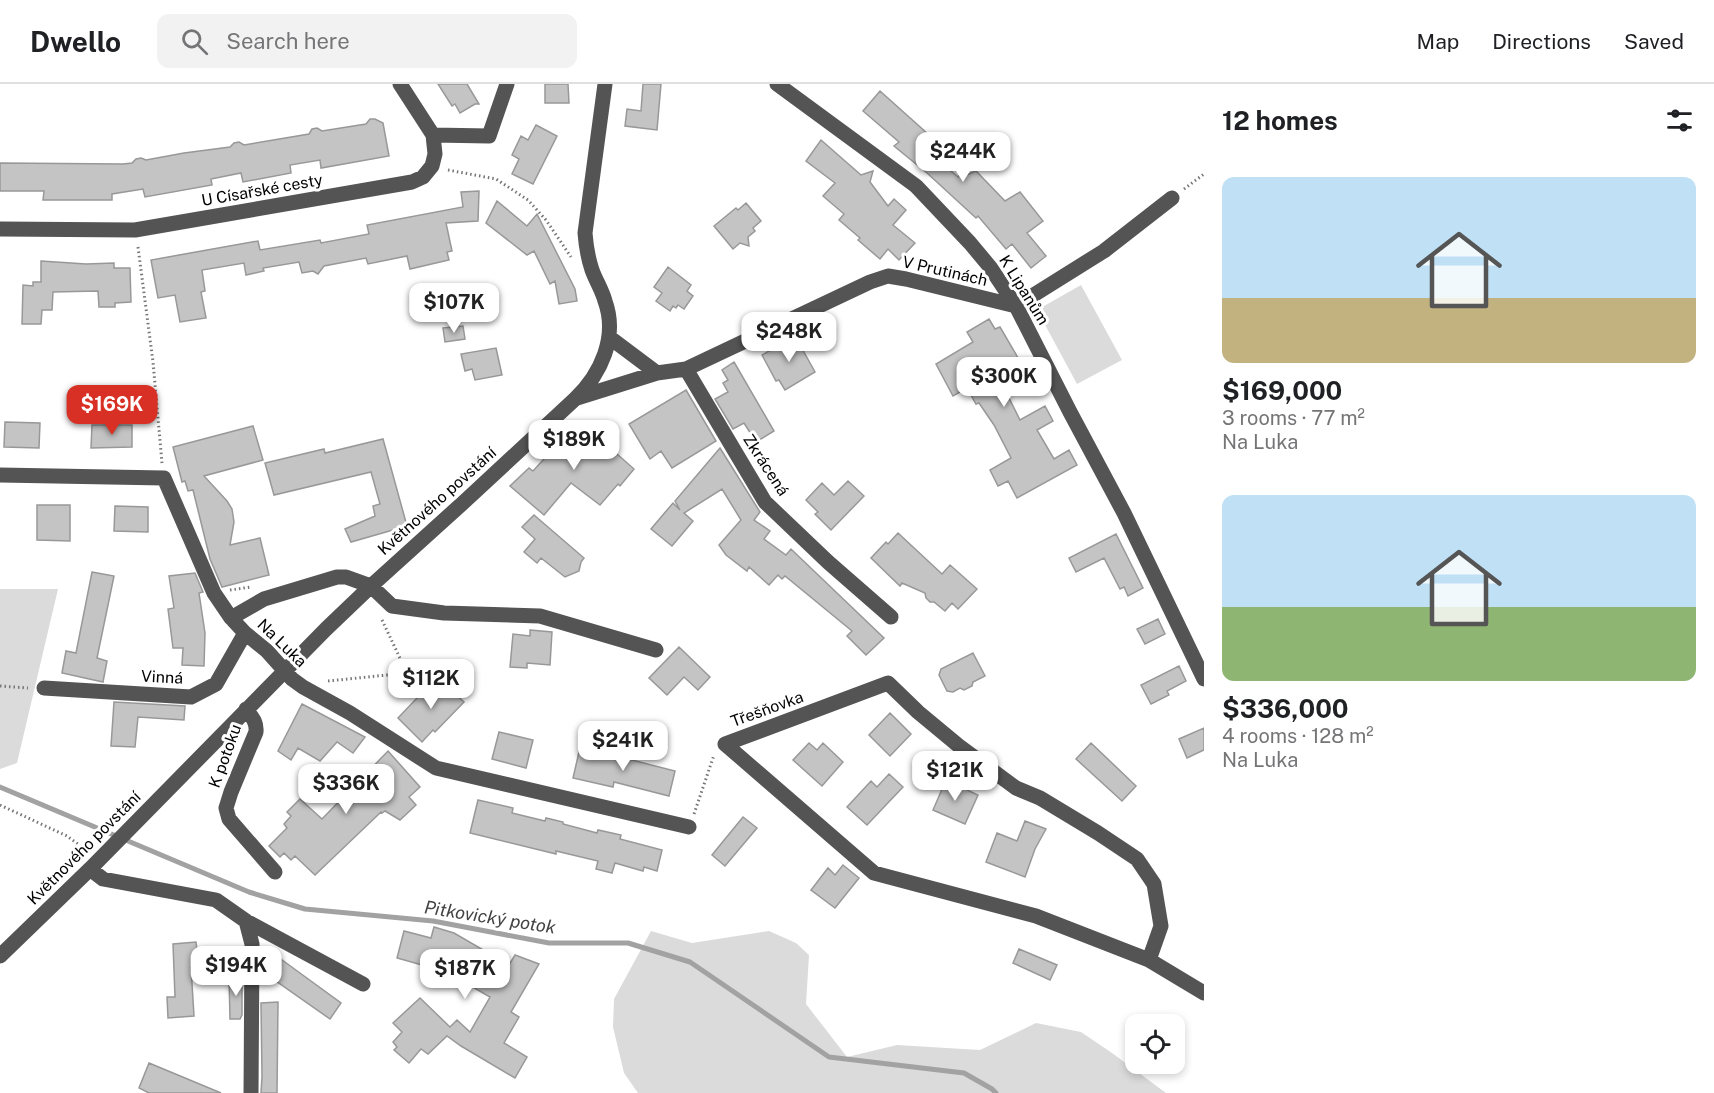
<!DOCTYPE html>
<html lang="en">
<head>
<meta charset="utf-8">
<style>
	:root { --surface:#fff; --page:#f2f2f2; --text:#202124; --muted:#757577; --line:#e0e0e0; --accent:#d93025 }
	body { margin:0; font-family:"Public Sans",sans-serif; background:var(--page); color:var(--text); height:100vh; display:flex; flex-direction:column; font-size:22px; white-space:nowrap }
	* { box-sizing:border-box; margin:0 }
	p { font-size:20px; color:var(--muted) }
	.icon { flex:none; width:33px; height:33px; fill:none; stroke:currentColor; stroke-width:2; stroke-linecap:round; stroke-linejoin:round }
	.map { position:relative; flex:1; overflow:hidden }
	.drawer { display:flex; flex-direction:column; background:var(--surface); width:510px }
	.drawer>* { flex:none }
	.tools { position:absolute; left:1125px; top:930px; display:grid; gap:12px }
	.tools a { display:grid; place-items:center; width:60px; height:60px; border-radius:12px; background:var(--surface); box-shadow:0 3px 9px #0003; font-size:30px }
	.price { position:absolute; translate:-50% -51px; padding:0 14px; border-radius:12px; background:#fff; color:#222; font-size:20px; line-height:39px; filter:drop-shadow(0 2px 3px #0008) }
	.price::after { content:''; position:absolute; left:50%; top:36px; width:18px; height:14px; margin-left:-9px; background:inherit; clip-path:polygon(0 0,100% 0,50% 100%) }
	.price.active { background:var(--accent); color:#fff }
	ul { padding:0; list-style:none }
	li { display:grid; align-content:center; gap:12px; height:318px; padding:0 18px }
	li span { display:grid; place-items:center; height:186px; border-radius:12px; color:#555 }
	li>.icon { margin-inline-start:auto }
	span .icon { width:108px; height:108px; fill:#fffc; stroke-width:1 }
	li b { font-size:26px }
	h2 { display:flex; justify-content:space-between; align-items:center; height:72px; padding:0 18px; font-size:26px }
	header { display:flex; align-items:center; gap:36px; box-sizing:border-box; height:84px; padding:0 30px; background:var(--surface); border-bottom:2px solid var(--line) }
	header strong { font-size:28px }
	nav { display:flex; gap:33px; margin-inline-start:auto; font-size:21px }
	.search { width:420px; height:54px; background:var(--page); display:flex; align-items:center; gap:15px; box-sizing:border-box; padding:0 21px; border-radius:12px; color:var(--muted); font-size:22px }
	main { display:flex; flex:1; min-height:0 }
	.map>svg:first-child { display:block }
	.green { fill:#dbdbdb }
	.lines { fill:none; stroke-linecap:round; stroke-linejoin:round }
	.stream { stroke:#a2a2a2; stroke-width:5 }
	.building { fill:#c4c4c4; stroke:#989898; stroke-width:1.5 }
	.path { stroke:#767676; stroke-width:3; stroke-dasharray:1.5 3; stroke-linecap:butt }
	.minor { stroke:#545454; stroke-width:15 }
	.labels { text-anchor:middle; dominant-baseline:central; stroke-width:6; stroke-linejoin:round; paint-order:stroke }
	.street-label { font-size:16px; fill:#000; stroke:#fff }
	.water-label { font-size:18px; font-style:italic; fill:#434343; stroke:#fff }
</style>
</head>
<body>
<header>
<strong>Dwello</strong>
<div class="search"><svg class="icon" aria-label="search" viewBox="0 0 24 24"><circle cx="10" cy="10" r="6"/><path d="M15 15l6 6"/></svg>Search here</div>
<nav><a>Map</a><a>Directions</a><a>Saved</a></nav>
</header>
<main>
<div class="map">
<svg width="1204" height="1009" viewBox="0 0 1204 1009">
	<rect width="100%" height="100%" fill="#fff"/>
	<path class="green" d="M 1081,201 L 1122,276 L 1077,300 L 1037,226 Z
		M 0,505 L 58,505 L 17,679 L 0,685 Z
		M 651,847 L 692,859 L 769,847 L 796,859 L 809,871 L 806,920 L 847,973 L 897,961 L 980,966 L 1036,939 L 1081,948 L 1112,969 L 1166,1009 L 638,1009 L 624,989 L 613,943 L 614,915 Z"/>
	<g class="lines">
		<path class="stream" d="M 0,703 L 249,808 L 305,825 L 433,837 L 549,859 L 628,859 L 690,878 L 829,973 L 964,989 L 992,1005 L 996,1009"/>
	</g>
	<path class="building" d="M 438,0 L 467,0 L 479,20 L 475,20 L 460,29 L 455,20 L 452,22 Z
		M 545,0 L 568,0 L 569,19 L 545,19 Z
		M 643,0 L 661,0 L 657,46 L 625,42 L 627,25 L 641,27 Z
		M 880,7 L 929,51 L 926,53 L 933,58 L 926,66 L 958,93 L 961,89 L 964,92 L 976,87 L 1005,117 L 1020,108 L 1043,137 L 1027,149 L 1046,172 L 1031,184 L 1012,160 L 1006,165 L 978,132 L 976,134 L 927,89 L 894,62 L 899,58 L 863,27 Z
		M 370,35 L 375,35 L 383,39 L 389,72 L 321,84 L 320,76 L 290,81 L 291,89 L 243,98 L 241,89 L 211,95 L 212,101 L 145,113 L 143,105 L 112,110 L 112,116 L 43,116 L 44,107 L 0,107 L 0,79 L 123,80 L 132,79 L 136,75 L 141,74 L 146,76 L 184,69 L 230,63 L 234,59 L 239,58 L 244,61 L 309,50 L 312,45 L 317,44 L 322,47 L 366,40 Z
		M 536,41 L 557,52 L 533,100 L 512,90 L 519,75 L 512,71 L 521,52 L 528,56 Z
		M 821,56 L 861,91 L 873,87 L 870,98 L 888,122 L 894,115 L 906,126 L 893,141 L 915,159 L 899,176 L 888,165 L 880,175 L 858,156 L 860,154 L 839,136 L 844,130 L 823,112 L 835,99 L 806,77 Z
		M 479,107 L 478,137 L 446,139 L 452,167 L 447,168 L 449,176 L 410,185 L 407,172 L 368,180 L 366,174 L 324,182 L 318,190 L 313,187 L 302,189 L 299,178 L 263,184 L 264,187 L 246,191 L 244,179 L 202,186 L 205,207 L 201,208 L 206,234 L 180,238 L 175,211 L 158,214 L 151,176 L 258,157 L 260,166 L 320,156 L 321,159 L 369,150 L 367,141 L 463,123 L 461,108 Z
		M 497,117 L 527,142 L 537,130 L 575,205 L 577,217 L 559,220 L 555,197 L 550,200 L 534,167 L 527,171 L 486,139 Z
		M 746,119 L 761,137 L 753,144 L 755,147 L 748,153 L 749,162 L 740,159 L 733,165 L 714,142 L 736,124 L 738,126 Z
		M 41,177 L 86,180 L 114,179 L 114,184 L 130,184 L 131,218 L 115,219 L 115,223 L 99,223 L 98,207 L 53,208 L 52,226 L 42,226 L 41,240 L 22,240 L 23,201 L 33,202 L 33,198 L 41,198 Z
		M 668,183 L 691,201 L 687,207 L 693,212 L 684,225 L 678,221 L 676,224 L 673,222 L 670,227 L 656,217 L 662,209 L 654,203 Z
		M 989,235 L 995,245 L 1000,243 L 1028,291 L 1012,301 L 1014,306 L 1007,310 L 1020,336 L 1045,322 L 1053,337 L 1037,346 L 1054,375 L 1069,366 L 1077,381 L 1017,414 L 1008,397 L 998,402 L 990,386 L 1011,374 L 994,341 L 979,319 L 976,320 L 967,304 L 953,312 L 936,280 L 973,258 L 967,248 Z
		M 463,242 L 465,255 L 445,258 L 443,244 Z
		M 795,252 L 815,288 L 785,306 L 779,296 L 776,297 L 762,271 Z
		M 496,264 L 502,291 L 475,296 L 472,285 L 465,287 L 461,270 Z
		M 734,278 L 774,347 L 756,358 L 744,339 L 733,345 L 715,315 L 728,308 L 723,299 L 728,296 L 722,286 Z
		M 686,306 L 716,357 L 672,384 L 661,367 L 650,375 L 629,340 Z
		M 5,338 L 40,339 L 39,364 L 4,363 Z
		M 582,339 L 634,385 L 620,402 L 618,400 L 600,421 L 571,399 L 544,431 L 510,402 L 529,384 L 533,387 L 554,364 L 557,366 Z
		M 92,341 L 132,341 L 132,363 L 91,364 Z
		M 253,342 L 263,376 L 204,392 L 227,417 L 232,425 L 234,438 L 230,461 L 260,454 L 269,491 L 222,503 L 210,475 L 193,406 L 188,407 L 185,397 L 182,398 L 173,363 Z
		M 383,355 L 407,442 L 351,458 L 345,445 L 375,432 L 373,422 L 380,420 L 371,388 L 274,411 L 265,379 L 324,365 L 325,369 Z
		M 720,364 L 760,428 L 754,436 L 770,447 L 764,455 L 786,471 L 791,465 L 884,554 L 866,571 L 847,552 L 852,547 L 785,492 L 782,495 L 778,491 L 769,501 L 749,483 L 747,487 L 726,471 L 719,461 L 741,436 L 722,405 L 684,429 L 693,437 L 672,462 L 651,445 L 673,419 L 680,426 L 675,417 Z
		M 848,397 L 864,412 L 831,446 L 815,430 L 818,428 L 806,416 L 822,399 L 834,411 Z
		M 37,421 L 70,421 L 70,457 L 37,456 Z
		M 115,422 L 148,423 L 148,448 L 114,447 Z
		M 534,431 L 584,474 L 581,478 L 579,487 L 565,493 L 541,474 L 537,479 L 524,468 L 535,455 L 522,443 Z
		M 898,449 L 942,490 L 950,481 L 977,505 L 958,525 L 952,519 L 945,527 L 934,518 L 930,518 L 926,514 L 925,509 L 902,499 L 900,502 L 871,474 L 886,458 L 888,460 Z
		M 1116,450 L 1143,504 L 1128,512 L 1124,503 L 1120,505 L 1104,474 L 1076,488 L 1069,474 Z
		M 92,488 L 114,492 L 97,574 L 107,577 L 103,598 L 62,589 L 66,567 L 76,569 Z
		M 195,489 L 203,508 L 199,509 L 205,549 L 204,582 L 182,581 L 183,564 L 173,564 L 168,525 L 174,524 L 169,492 Z
		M 1158,535 L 1165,550 L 1145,560 L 1137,545 Z
		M 530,546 L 552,548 L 550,581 L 527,579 L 527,584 L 510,583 L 513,550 L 530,552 Z
		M 679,563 L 710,593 L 698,606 L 684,593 L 667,611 L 649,594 Z
		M 973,569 L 985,592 L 973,598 L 972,602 L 964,606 L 960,604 L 953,608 L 947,607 L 939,591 L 941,585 Z
		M 1179,582 L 1186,597 L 1167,607 L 1169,611 L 1151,620 L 1141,601 Z
		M 437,593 L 464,618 L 435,648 L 433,646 L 422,658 L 398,634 Z
		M 114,618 L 185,622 L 184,636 L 138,633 L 135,663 L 111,662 Z
		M 302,620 L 365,653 L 353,669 L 337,658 L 320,677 L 298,664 L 291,676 L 278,667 Z
		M 890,629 L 911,650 L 890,672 L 869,651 Z
		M 1204,644 L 1204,666 L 1187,674 L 1179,655 Z
		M 499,648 L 533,656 L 526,684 L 492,675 Z
		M 809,659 L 817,666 L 823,659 L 843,678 L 822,702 L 793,676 Z
		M 1091,659 L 1136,702 L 1122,717 L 1076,675 Z
		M 596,664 L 621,669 L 620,673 L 675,687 L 669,712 L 614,698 L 613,703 L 573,694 L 579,668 L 594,671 Z
		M 388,667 L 420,703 L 409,713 L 416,721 L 400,736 L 385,727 L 382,729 L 381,728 L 315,791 L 295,772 L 291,776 L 284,769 L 280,773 L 269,762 L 287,744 L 284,740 L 291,732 L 287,728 L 300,715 L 322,735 Z
		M 889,690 L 903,703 L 867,741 L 847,723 L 871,697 L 877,703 Z
		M 946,696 L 978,711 L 965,740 L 933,726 Z
		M 478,716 L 513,724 L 512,729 L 545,737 L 546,734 L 563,738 L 563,740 L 597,749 L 598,746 L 621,751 L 620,755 L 662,766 L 657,787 L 644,783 L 643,787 L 615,779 L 612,789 L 596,785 L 598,777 L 556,767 L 556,770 L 470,749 Z
		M 743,733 L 757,744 L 725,782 L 712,771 Z
		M 1025,737 L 1046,745 L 1035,765 L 1025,793 L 986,778 L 997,749 L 1017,757 Z
		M 843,781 L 859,794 L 835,824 L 811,806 L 828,784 L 835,791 Z
		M 434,843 L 454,849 L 509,881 L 515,871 L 539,880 L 511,928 L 519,933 L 504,959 L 527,973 L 515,994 L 461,962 L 447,952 L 428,970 L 421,965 L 409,979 L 394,966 L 397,963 L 393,958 L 402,948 L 393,939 L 420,914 L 450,943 L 457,936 L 470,948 L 490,913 L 447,888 L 397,874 L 404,847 L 431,854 Z
		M 196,858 L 198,875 L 192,875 L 193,883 L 191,883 L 194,932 L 168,934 L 167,913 L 175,913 L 173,860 Z
		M 1019,865 L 1057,881 L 1050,896 L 1013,879 Z
		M 278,873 L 341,919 L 330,935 L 266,890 Z
		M 229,892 L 242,892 L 242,931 L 240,935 L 230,935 Z
		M 278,918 L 277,1009 L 261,1009 L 262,993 L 261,919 Z
		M 149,979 L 221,1009 L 149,1009 L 139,1004 Z"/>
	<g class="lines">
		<path class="path" d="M 448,86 L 496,95 L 528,116 L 546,136 L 571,173
			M 1184,105 L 1204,90
			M 138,163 L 153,278 L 162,379
			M 230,506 L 251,503
			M 382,536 L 407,589
			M 328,597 L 407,589 L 427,604
			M 0,602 L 28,604
			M 0,721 L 67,752 L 86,766
			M 694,730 L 714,671"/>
		<path class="minor" d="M 777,0 L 916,102 L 970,159 L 990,183 L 1016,222 L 1070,328 L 1124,429 L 1204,595
			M 433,51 L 489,52 L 507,0
			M 0,145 L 135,146 L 412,98 L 423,93 L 432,82 L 435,70 L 433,51 L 400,0
			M 1016,222 L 1104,167 L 1172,114
			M 609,253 L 657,289
			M 686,285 L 765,418 L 828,478 L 891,533
			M 577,314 L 657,289 L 686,285 L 870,198 L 888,192 L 906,195 L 1016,222
			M 0,391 L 164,394 L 214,509 L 231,534 L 245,549 L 267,567 L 292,595 L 303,603 L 350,629 L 436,684 L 689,743
			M 231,534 L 264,515 L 337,493 L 346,493 L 371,502 L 392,522 L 444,529 L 540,532 L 656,566
			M 44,604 L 191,613 L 216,600 L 245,549
			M 246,625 C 252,633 257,638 256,648 L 231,708 L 226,724 L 229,735 L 275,788
			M 90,785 L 103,795 L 216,816 L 246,837 L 252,860 L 251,1009
			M 246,837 L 363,900
			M 0,872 L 90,785 L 326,545 L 371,502 L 465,417 L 575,315 C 601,290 618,253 605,217 C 602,206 596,197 592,186 C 588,174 586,162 585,149 L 605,0
			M 1149,876 L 1161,842 L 1154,800 L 1137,775 L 1098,749 L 1040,714 L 1016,704 L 959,662 L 918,628 L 888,599 L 725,660 L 874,789 L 1036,832 L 1149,876 L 1204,909"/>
	</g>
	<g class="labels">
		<g class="street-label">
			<text transform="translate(262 106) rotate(-10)">U Císařské cesty</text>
			<text transform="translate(945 187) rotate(13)">V Prutinách</text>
			<text transform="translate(1024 206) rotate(58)">K Lipanům</text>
			<text transform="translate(766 381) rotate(57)">Zkrácená</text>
			<text transform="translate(437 417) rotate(-42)">Květnového povstání</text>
			<text transform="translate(282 559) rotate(44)">Na Luka</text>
			<text transform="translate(162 593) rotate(3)">Vinná</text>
			<text transform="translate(767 625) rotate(-20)">Třešňovka</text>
			<text transform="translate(225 672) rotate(-70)">K potoku</text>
			<text transform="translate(84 764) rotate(-45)">Květnového povstání</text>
		</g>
		<g class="water-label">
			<text transform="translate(490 833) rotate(9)">Pitkovický potok</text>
		</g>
	</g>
</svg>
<div class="tools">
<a><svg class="icon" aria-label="locate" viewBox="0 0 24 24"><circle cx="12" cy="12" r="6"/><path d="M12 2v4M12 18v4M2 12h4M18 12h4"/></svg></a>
</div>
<b class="price" style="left:963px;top:99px">$244K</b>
<b class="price" style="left:454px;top:250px">$107K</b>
<b class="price" style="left:789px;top:279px">$248K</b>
<b class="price" style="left:1004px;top:324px">$300K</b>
<b class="price active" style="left:112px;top:352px">$169K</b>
<b class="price" style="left:574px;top:387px">$189K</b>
<b class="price" style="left:431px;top:626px">$112K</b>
<b class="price" style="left:623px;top:688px">$241K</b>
<b class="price" style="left:955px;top:718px">$121K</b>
<b class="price" style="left:346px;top:731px">$336K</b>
<b class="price" style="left:236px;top:913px">$194K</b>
<b class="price" style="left:465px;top:916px">$187K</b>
</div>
<section class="drawer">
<h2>12 homes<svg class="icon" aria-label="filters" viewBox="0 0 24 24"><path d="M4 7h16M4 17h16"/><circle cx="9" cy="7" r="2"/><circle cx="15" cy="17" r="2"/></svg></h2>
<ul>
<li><span style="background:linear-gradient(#bfe0f5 65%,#c2b280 0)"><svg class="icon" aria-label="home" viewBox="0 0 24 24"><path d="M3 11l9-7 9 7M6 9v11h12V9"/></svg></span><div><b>$169,000</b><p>3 rooms · 77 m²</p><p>Na Luka</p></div></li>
<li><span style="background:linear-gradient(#bfe0f5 60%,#8fb573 0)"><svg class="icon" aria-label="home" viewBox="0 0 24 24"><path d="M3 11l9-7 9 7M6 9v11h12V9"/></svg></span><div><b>$336,000</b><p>4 rooms · 128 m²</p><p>Na Luka</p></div></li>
</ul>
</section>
</main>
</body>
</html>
